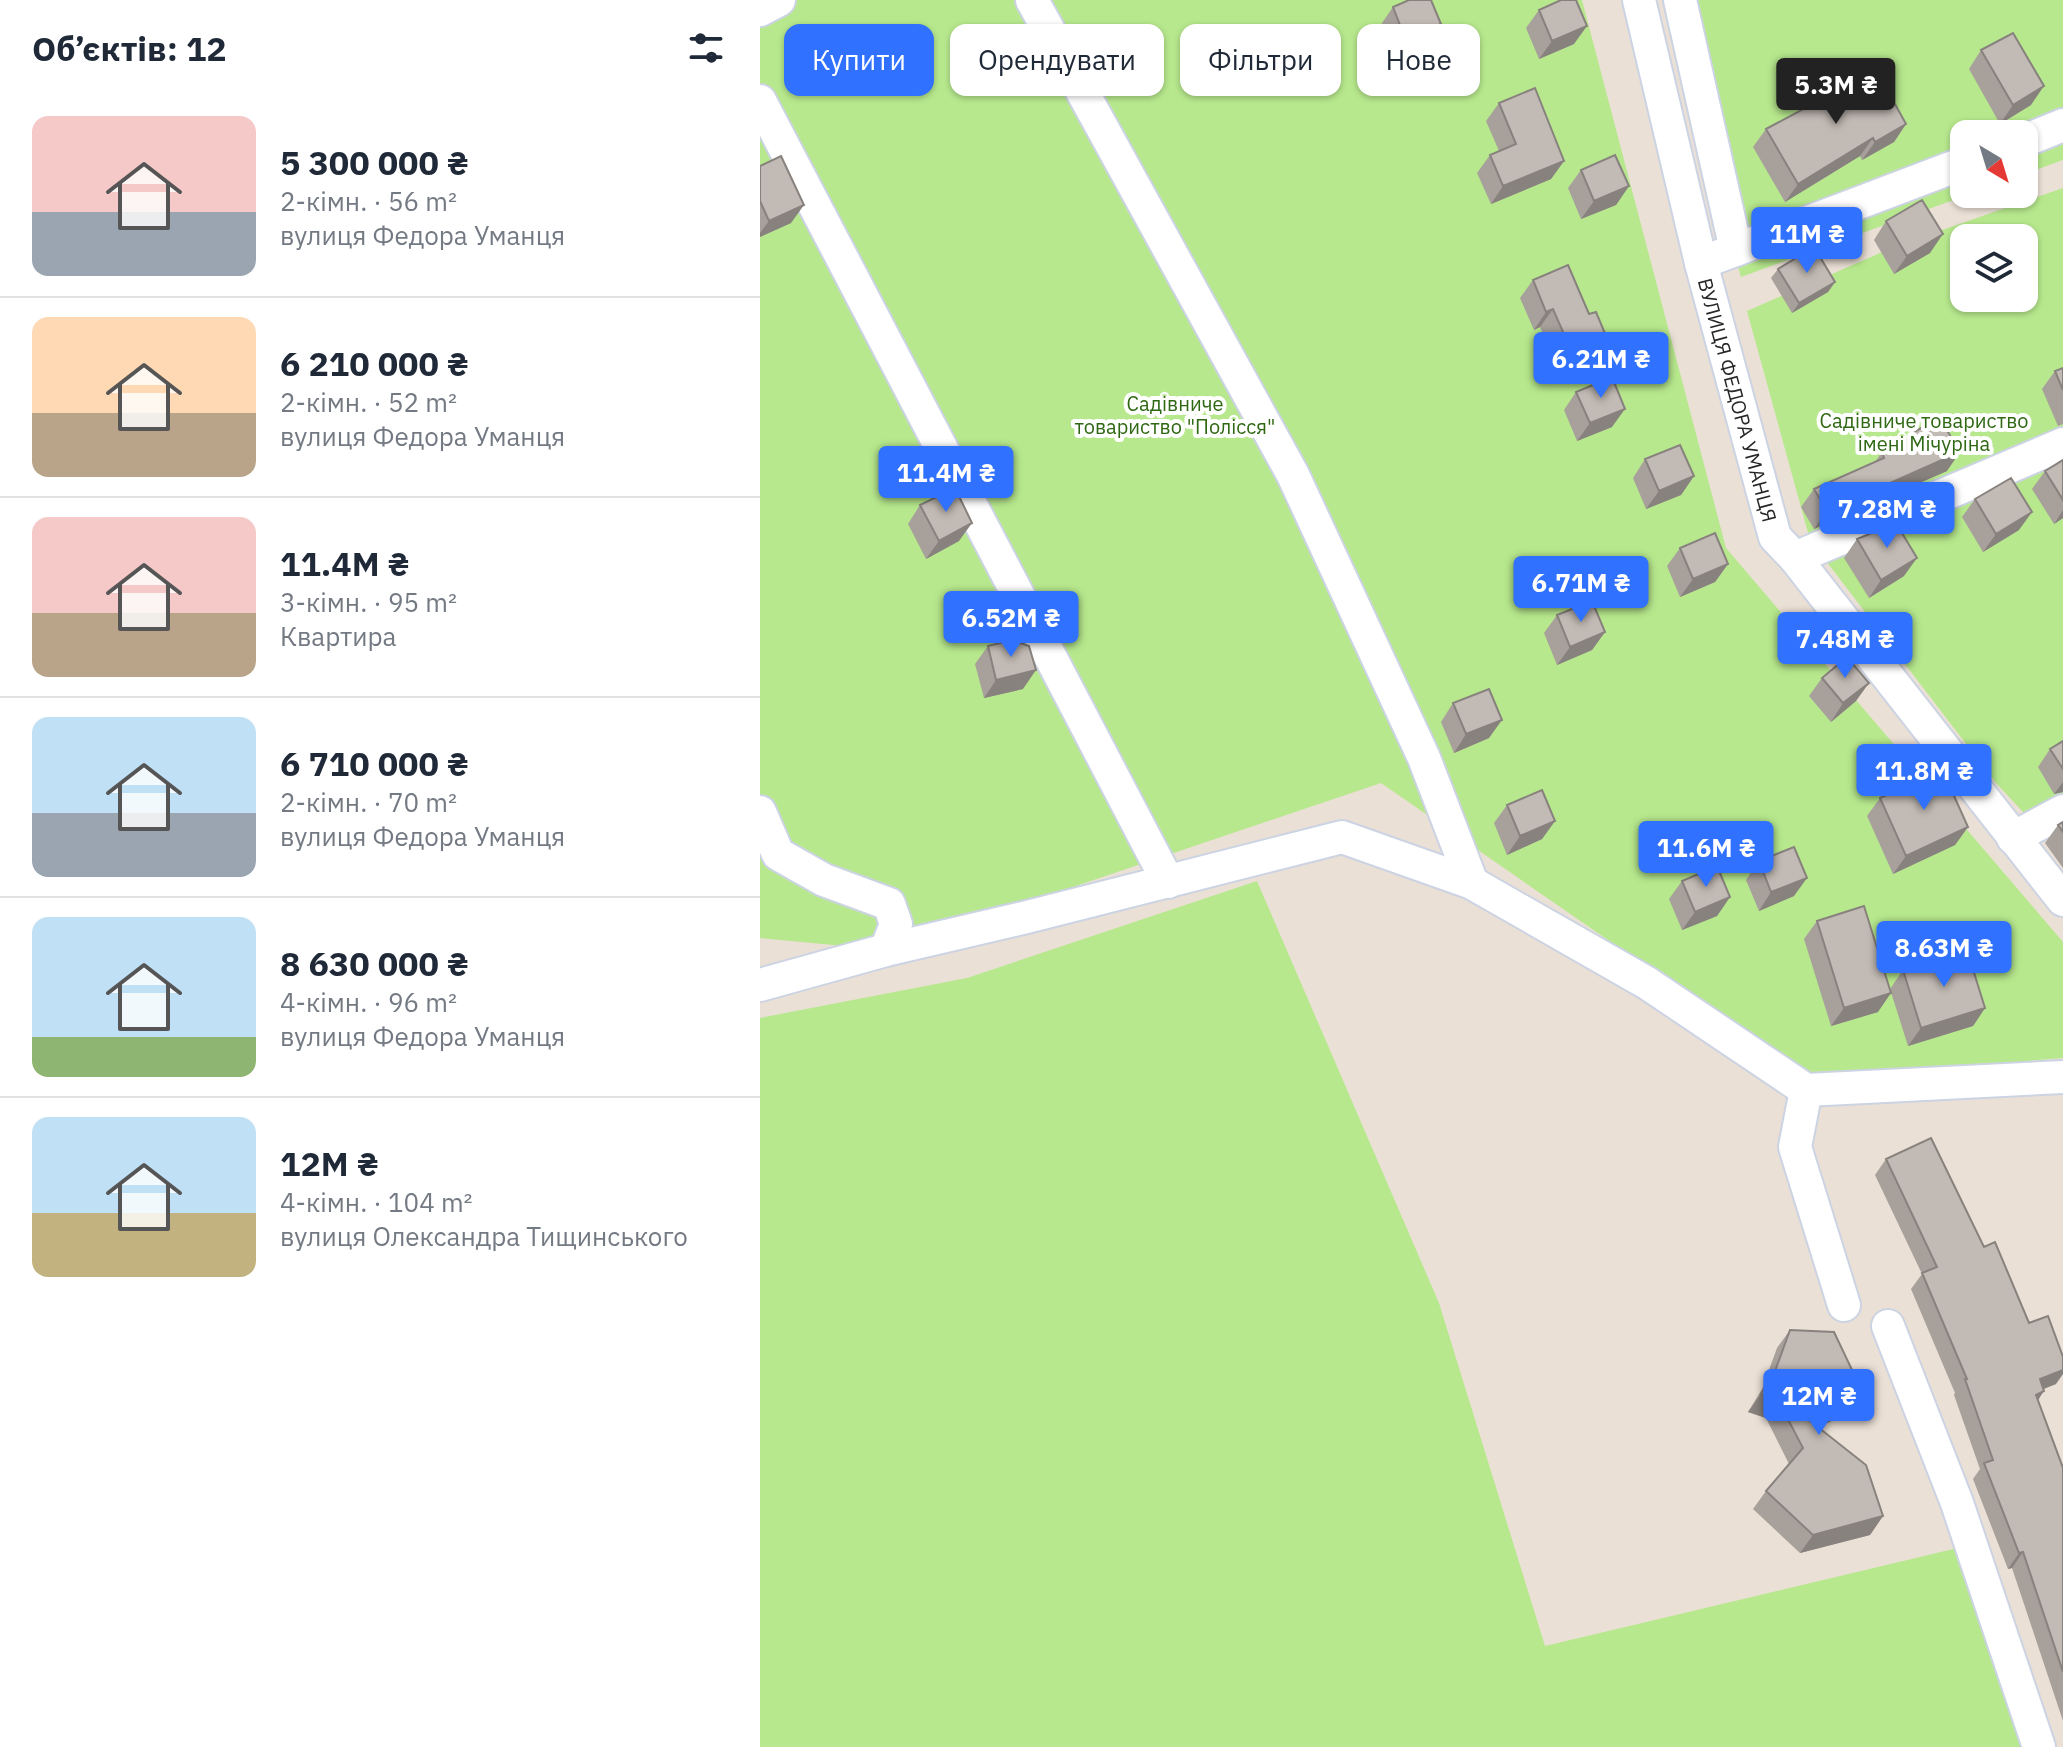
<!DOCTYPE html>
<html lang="uk">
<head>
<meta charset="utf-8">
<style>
	:root { --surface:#fff; --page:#f6f6f7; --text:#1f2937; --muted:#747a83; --line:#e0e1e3; --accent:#3071ff }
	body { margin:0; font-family:"IBM Plex Sans",sans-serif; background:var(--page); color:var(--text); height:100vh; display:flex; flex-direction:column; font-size:30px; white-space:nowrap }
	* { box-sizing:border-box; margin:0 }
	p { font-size:26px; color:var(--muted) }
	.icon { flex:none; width:44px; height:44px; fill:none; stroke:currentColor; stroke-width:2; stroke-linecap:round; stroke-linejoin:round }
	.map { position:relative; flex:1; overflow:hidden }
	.panel { display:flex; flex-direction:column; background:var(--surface); width:760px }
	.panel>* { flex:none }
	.banner { position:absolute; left:24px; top:24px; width:760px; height:72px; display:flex; gap:16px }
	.needle { width:52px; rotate:142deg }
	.controls { position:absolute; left:1190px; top:120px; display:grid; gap:16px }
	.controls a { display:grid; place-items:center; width:88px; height:88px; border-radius:16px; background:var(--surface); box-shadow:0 2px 6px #0004; font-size:40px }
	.price { position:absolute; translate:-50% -68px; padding:0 18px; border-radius:8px; background:var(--accent); color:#fff; font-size:26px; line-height:52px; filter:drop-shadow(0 2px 4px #0008) }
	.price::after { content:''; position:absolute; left:50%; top:48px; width:24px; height:18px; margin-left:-12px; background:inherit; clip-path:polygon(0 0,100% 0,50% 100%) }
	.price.on { background:#222; color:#fff }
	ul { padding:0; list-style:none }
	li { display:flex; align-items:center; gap:24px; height:200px; padding:0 32px }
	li+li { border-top:2px solid var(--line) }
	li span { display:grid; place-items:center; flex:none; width:224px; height:160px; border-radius:16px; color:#555 }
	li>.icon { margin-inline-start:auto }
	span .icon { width:96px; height:96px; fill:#fffc; stroke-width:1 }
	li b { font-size:34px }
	h2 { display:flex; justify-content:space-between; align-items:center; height:96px; padding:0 32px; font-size:34px }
	.pill { padding:0 28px; border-radius:16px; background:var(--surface); box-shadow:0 2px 6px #0004; font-size:28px; line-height:72px }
	.pill.on { background:var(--accent); color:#fff }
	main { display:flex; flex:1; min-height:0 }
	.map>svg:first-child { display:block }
	.green { fill:#b7e88d; fill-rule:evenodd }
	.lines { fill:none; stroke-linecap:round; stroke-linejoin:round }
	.minor-casing { stroke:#ccd3e2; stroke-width:36 }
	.minor { stroke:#fff; stroke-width:32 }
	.wall { fill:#a7a09b }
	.shaded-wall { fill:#88827e }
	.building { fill:#c2bab4; stroke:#88827e; stroke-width:2 }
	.labels { text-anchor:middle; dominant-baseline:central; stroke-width:8; stroke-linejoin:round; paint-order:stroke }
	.street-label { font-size:20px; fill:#272727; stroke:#fff }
	.park-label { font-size:20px; fill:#2f6813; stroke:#fff }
</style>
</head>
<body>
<main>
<section class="panel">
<h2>Об’єктів: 12<svg class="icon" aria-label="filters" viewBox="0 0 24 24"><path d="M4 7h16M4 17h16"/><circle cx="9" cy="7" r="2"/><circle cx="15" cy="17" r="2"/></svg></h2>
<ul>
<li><span style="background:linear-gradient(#f6c9c9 60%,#9aa5b1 0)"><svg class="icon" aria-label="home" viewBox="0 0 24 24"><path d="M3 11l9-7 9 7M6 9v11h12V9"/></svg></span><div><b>5 300 000 ₴</b><p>2-кімн. · 56 m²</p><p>вулиця Федора Уманця</p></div></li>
<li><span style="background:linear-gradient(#ffd9b3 60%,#b9a48a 0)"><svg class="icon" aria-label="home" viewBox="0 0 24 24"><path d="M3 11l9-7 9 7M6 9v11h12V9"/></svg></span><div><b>6 210 000 ₴</b><p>2-кімн. · 52 m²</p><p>вулиця Федора Уманця</p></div></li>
<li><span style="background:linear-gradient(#f6c9c9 60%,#b9a48a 0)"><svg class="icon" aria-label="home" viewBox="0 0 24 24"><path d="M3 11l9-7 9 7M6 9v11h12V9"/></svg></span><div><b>11.4M ₴</b><p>3-кімн. · 95 m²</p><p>Квартира</p></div></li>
<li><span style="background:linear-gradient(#bfe0f5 60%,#9aa5b1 0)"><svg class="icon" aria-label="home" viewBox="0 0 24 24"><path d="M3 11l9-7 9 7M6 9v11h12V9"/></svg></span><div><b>6 710 000 ₴</b><p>2-кімн. · 70 m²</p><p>вулиця Федора Уманця</p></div></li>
<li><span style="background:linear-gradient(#bfe0f5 75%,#8fb573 0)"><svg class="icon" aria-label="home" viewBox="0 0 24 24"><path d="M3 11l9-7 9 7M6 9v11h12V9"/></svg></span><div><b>8 630 000 ₴</b><p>4-кімн. · 96 m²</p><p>вулиця Федора Уманця</p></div></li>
<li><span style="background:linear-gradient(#bfe0f5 60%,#c2b280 0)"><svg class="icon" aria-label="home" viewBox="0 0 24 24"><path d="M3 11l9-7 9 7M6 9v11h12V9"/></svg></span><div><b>12M ₴</b><p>4-кімн. · 104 m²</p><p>вулиця Олександра Тищинського</p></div></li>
</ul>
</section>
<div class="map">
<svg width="1303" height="1747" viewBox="0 0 1303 1747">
	<rect width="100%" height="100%" fill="#ebe0d6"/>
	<path class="green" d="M 0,0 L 822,0 L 966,548 L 1303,942 L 1303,1058 L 1049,1079 L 621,783 L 126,950 L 0,938 Z
		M 907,0 L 1303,0 L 1303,160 L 1264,174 L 1264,134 L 1204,134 L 1204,194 L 1210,194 L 981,277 Z
		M 1303,188 L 1303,855 L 1236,783 L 1050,540 L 987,311 L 1136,246 ZM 1204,238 L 1264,238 L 1264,298 L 1204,298 Z
		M 497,881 L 679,1303 L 785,1646 L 1206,1546 L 1271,1747 L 0,1747 L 0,1018 L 207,978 Z"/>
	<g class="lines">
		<g class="minor-casing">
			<g id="minor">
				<path d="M 272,0 L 533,475 L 664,758 L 712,883"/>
				<path id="s1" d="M 879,0 L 941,263 L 1015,537 L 1035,558 L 1303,900"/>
				<path d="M 920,0 L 976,250"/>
				<path d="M 0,10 L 19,0"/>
				<path d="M 0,101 L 408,882"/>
				<path d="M 1264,141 L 1303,125"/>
				<path d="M 941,263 L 1204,163"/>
				<path d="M 1035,558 L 1303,444"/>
				<path d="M 0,812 L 18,854 L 64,880 L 129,904 L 136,924 L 126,950"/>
				<path d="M 1253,838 L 1303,811"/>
				<path d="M 0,985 L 126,950 L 267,917 L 582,837 L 712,883 L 887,983 L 1046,1090 L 1303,1077"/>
				<path d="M 1046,1090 L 1035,1147 L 1084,1305"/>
				<path d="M 1128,1326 L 1197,1503 L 1279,1747"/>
			</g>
		</g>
		<use href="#minor" class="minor"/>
	</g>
	<path class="wall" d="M 633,7 L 668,42 L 632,57 L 620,26 Z
		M 779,10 L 814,44 L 779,59 L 766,28 Z
		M 1221,50 L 1271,105 L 1240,124 L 1209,69 Z
		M 739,103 L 804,161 L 791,179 L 731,204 L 717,173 L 730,155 L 739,151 L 726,121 Z
		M 1146,124 L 1134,142 L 1102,160 L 1100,156 L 1025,202 L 993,147 L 1006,129 Z
		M 0,166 L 31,223 L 0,237 Z
		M 821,170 L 869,186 L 856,205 L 821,219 L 808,188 Z
		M 1126,221 L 1170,253 L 1134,274 L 1114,240 Z
		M 1018,269 L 1075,282 L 1068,292 L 1032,313 L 1011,278 Z
		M 773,280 L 829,314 L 836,361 L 801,375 L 780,327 L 774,330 L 760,298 Z
		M 1303,368 L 1303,424 L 1298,426 L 1282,389 L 1295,371 Z
		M 816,392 L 852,427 L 817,441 L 804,410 Z
		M 1122,452 L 1187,471 L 1054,529 L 1041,507 L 1054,489 L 1115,462 Z
		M 885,459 L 934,476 L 921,495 L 886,509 L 873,478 Z
		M 1303,460 L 1303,518 L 1294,524 L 1272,489 L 1285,471 Z
		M 1215,499 L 1259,530 L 1223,552 L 1202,517 Z
		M 160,505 L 199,541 L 166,559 L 148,524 Z
		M 1097,539 L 1144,576 L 1109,598 L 1084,558 Z
		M 920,548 L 968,564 L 955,582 L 920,597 L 907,566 Z
		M 797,615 L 845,632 L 832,650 L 797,665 L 784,633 Z
		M 228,646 L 263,689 L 224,698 L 215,664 Z
		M 1062,678 L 1096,701 L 1071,722 L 1049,696 Z
		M 693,703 L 729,738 L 694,753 L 681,722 Z
		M 1303,741 L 1303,792 L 1294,794 L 1278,767 L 1290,749 Z
		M 1120,798 L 1208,827 L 1195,845 L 1133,874 L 1107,816 Z
		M 747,805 L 795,821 L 782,839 L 747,855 L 734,823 Z
		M 1303,822 L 1303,868 L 1285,843 L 1298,825 Z
		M 999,861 L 1034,896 L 999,911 L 986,880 Z
		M 922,881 L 970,897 L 957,916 L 922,930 L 909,899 Z
		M 1057,921 L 1118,1012 L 1071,1026 L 1044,939 Z
		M 1143,970 L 1225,1008 L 1213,1026 L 1148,1046 L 1130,989 Z
		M 1126,1159 L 1224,1247 L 1296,1384 L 1284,1389 L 1278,1401 L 1303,1468 L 1303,1721 L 1252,1568 L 1248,1569 L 1213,1479 L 1220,1469 L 1194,1395 L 1195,1393 L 1151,1289 L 1162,1274 L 1115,1175 Z
		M 1030,1330 L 1090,1412 L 1058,1427 L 1123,1516 L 1110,1535 L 1040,1553 L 993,1509 L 1006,1491 L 1029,1464 L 1006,1418 L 988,1412 L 1002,1389 L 1017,1348 Z"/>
	<path class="shaded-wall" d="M 681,24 L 668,42 L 632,57 L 645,38 Z
		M 827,26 L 814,44 L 779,59 L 792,41 Z
		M 1284,86 L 1271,105 L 1240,124 L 1253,105 Z
		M 1146,124 L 1134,142 L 1102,160 L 1115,142 Z
		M 1113,138 L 1100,156 L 1025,202 L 1038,184 Z
		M 804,161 L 791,179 L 731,204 L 743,186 Z
		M 869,186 L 856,205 L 821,219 L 834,201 Z
		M 44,205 L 31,223 L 0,237 L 0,233 L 9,221 Z
		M 1183,234 L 1170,253 L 1134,274 L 1147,256 Z
		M 1075,282 L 1068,292 L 1032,313 L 1039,303 Z
		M 793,309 L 780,327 L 774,330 L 786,312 Z
		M 849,343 L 836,361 L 801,375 L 814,357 Z
		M 865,409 L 852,427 L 817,441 L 830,423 Z
		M 1200,452 L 1187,471 L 1054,529 L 1067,511 Z
		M 934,476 L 921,495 L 886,509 L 899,491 Z
		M 1303,510 L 1303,518 L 1294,524 Z
		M 1272,512 L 1259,530 L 1223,552 L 1236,534 Z
		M 212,523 L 199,541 L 166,559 L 179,541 Z
		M 1157,558 L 1144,576 L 1109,598 L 1121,580 Z
		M 968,564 L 955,582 L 920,597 L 933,579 Z
		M 845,632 L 832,650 L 797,665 L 810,647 Z
		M 276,670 L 263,689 L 224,698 L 236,680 Z
		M 1109,683 L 1096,701 L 1071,722 L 1083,703 Z
		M 742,720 L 729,738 L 694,753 L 706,734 Z
		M 1303,782 L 1303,792 L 1294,794 Z
		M 795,821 L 782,839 L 747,855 L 760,836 Z
		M 1208,827 L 1195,845 L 1133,874 L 1146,856 Z
		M 1047,878 L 1034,896 L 999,911 L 1011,892 Z
		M 970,897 L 957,916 L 922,930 L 935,912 Z
		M 1131,993 L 1118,1012 L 1071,1026 L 1084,1008 Z
		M 1225,1008 L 1213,1026 L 1148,1046 L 1161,1028 Z
		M 1303,1370 L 1303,1374 L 1296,1384 L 1269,1394 L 1280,1379 Z
		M 1284,1391 L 1273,1407 L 1276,1395 Z
		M 1103,1393 L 1090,1412 L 1036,1438 L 1049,1420 Z
		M 1001,1394 L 1018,1400 L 1006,1418 L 988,1412 Z
		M 1123,1516 L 1110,1535 L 1040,1553 L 1053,1535 Z
		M 1263,1552 L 1252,1568 L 1248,1569 L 1259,1553 Z"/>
	<path class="building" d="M 649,0 L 671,0 L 681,24 L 645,38 L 633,7 Z
		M 801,0 L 816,0 L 827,26 L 792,41 L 779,10 Z
		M 1253,33 L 1284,86 L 1253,105 L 1221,50 Z
		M 1116,70 L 1146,124 L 1115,142 L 1113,138 L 1038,184 L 1006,129 Z
		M 775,88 L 804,161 L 743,186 L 730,155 L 756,144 L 739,103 Z
		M 855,155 L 869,186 L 834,201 L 821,170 Z
		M 21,156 L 44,205 L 9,221 L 0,201 L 0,166 Z
		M 1162,200 L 1183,234 L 1147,256 L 1126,221 Z
		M 1054,247 L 1075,282 L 1039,303 L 1018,269 Z
		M 808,265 L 829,314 L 836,312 L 849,343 L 814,357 L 793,309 L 786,312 L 773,280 Z
		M 1303,368 L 1303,390 L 1295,371 Z
		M 852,377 L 865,409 L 830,423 L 816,392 Z
		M 1179,417 L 1200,452 L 1067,511 L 1054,489 L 1124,458 L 1122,452 Z
		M 920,445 L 934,476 L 899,491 L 885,459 Z
		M 1303,460 L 1303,500 L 1285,471 Z
		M 1251,478 L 1272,512 L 1236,534 L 1215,499 Z
		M 195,488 L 212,523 L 179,541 L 160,505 Z
		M 1136,523 L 1157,558 L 1121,580 L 1097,539 Z
		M 955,533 L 968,564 L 933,579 L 920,548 Z
		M 832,601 L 845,632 L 810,647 L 797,615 Z
		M 252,640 L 269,646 L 276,670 L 236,680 L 228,646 Z
		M 1087,657 L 1109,683 L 1083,703 L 1062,678 Z
		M 729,689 L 742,720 L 706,734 L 693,703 Z
		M 1303,741 L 1303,769 L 1290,749 Z
		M 1182,769 L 1208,827 L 1146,856 L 1120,798 Z
		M 782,790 L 795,821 L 760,836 L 747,805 Z
		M 1303,822 L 1303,832 L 1298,825 Z
		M 1034,847 L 1047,878 L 1011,892 L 999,861 Z
		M 957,866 L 970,897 L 935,912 L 922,881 Z
		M 1104,906 L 1131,993 L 1084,1008 L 1057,921 Z
		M 1207,950 L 1225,1008 L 1161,1028 L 1143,970 Z
		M 1171,1138 L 1224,1247 L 1235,1242 L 1269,1323 L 1288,1316 L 1303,1357 L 1303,1370 L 1280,1379 L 1284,1391 L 1276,1395 L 1303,1468 L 1303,1672 L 1263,1552 L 1259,1553 L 1224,1463 L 1233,1460 L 1205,1379 L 1207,1379 L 1162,1273 L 1177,1267 L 1126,1159 Z
		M 1030,1330 L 1074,1332 L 1103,1393 L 1049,1420 L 1106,1465 L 1123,1516 L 1053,1535 L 1006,1491 L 1043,1448 L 1018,1400 L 1001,1394 L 1015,1371 Z"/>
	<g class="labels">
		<g class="street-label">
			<text stroke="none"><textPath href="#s1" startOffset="412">ВУЛИЦЯ ФЕДОРА УМАНЦЯ</textPath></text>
		</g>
		<g class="park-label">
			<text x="415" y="403">Садівниче<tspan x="415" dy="23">товариство "Полісся"</tspan></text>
			<text x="1164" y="420">Садівниче товариство<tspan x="1164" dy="23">імені Мічуріна</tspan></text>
		</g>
	</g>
</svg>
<div class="controls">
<a><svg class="needle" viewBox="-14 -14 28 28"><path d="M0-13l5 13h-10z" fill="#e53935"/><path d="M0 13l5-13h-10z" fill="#747a83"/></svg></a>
<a><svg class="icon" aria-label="layers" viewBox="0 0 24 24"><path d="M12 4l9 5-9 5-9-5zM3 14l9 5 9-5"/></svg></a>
</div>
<b class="price on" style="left:1076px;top:126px">5.3M ₴</b>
<b class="price" style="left:1047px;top:275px">11M ₴</b>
<b class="price" style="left:841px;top:400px">6.21M ₴</b>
<b class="price" style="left:186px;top:514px">11.4M ₴</b>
<b class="price" style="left:1127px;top:550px">7.28M ₴</b>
<b class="price" style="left:821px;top:624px">6.71M ₴</b>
<b class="price" style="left:251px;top:659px">6.52M ₴</b>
<b class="price" style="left:1085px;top:680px">7.48M ₴</b>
<b class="price" style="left:1164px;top:812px">11.8M ₴</b>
<b class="price" style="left:946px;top:889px">11.6M ₴</b>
<b class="price" style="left:1184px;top:989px">8.63M ₴</b>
<b class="price" style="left:1059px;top:1437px">12M ₴</b>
<div class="banner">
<a class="pill on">Купити</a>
<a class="pill">Орендувати</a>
<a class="pill">Фільтри</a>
<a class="pill">Нове</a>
</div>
</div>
</main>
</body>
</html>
